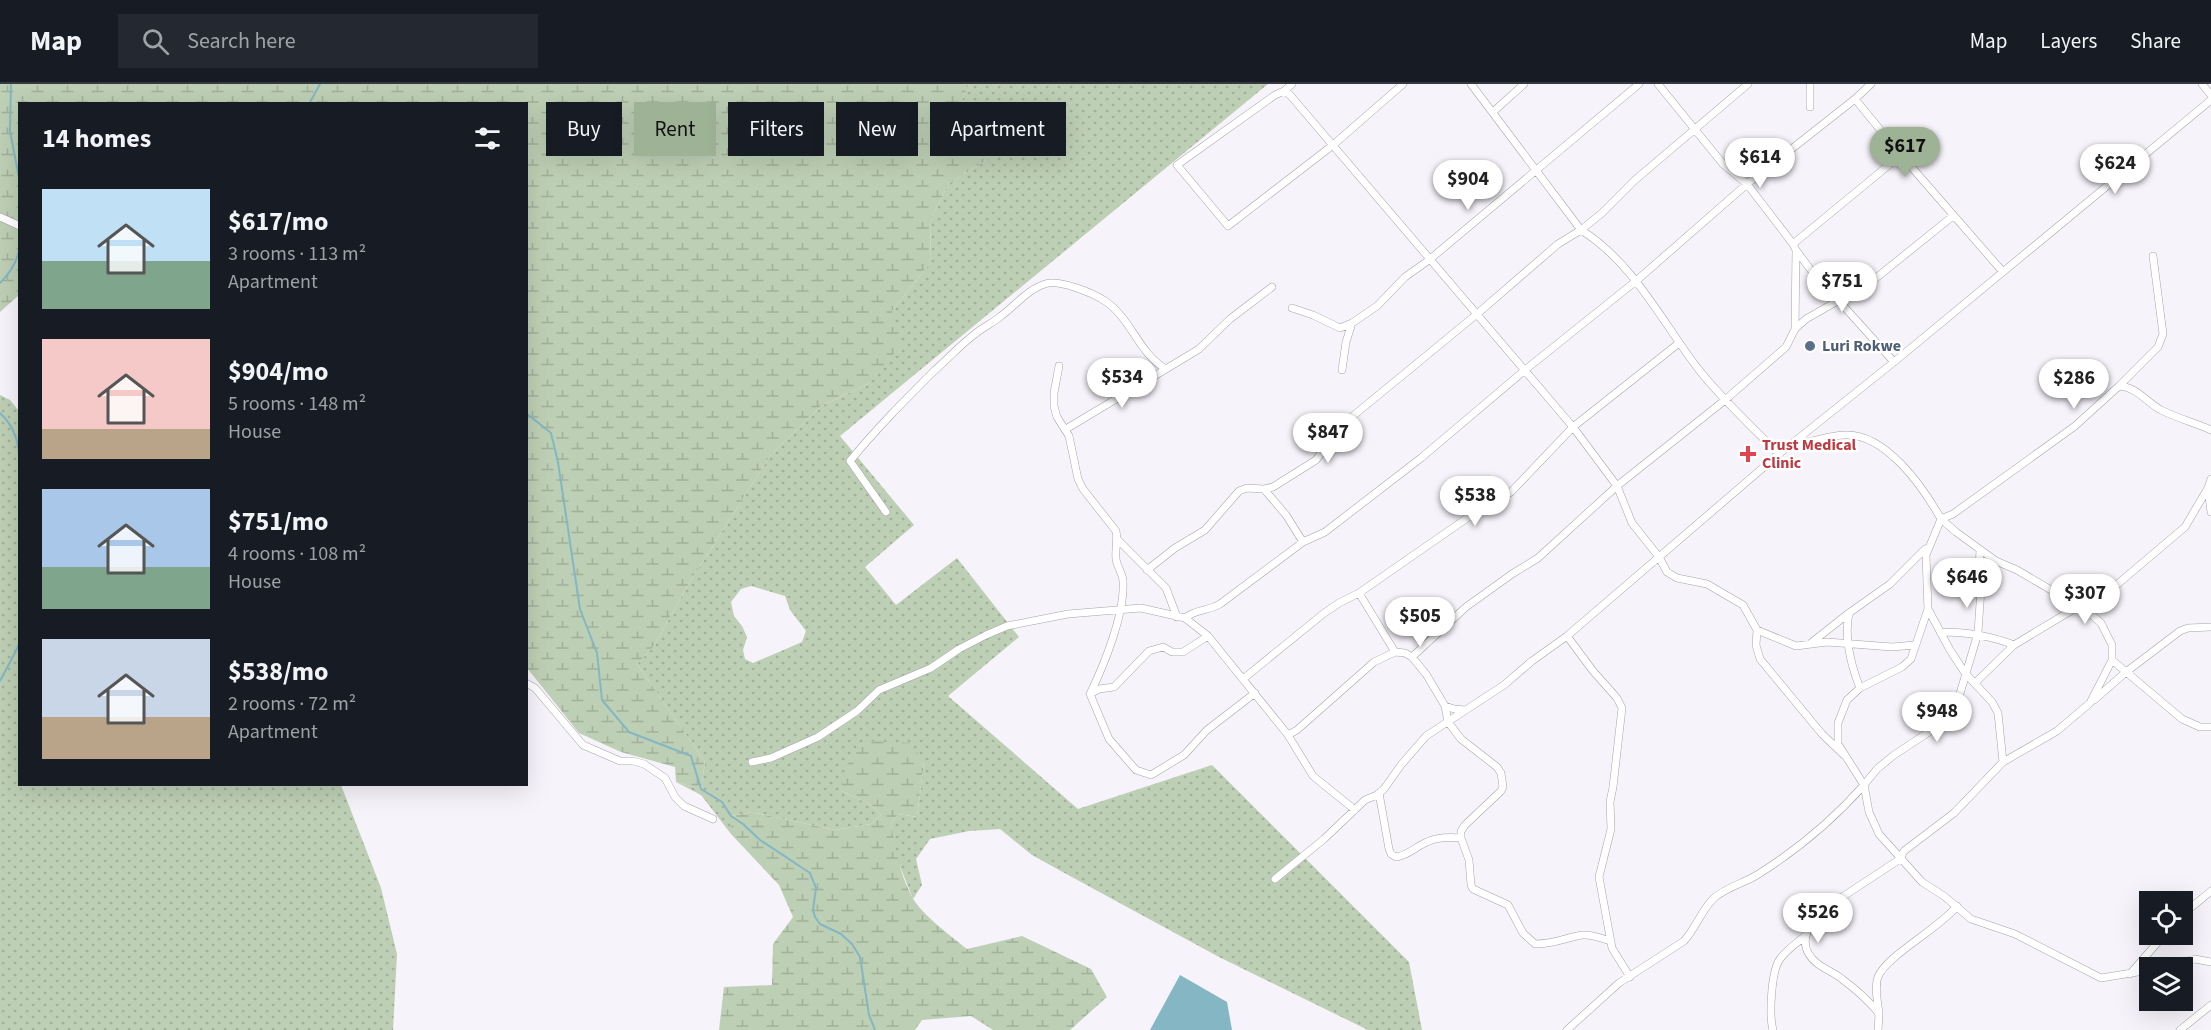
<!DOCTYPE html>
<html lang="en">
<head>
<meta charset="utf-8">
<style>
	:root { --surface:#171b24; --page:#242831; --text:#f1f3f6; --muted:#9ea1a6; --line:#363941; --accent:#9eb296 }
	body { margin:0; font-family:"Source Sans 3",sans-serif; background:var(--page); color:var(--text); height:100vh; display:flex; flex-direction:column; font-size:22px; white-space:nowrap }
	* { box-sizing:border-box; margin:0 }
	p { font-size:20px; color:var(--muted) }
	.icon { flex:none; width:33px; height:33px; fill:none; stroke:currentColor; stroke-width:2; stroke-linecap:round; stroke-linejoin:round }
	.map { position:relative; flex:1; overflow:hidden }
	.details { position:absolute; left:18px; top:18px; width:510px; height:684px; display:flex; flex-direction:column; background:var(--surface); border-radius:0px; box-shadow:0 6px 24px #0002 }
	.details>* { flex:none }
	.hud { position:absolute; left:546px; top:18px; width:570px; height:54px; display:flex; gap:12px }
	.fabs { position:absolute; left:2139px; top:807px; display:grid; gap:12px }
	.fabs a { display:grid; place-items:center; width:54px; height:54px; border-radius:0px; background:var(--surface); box-shadow:0 6px 24px #0002; font-size:30px }
	.price { position:absolute; translate:-50% -51px; padding:0 14px; border-radius:21px; background:#fff; color:#222; font-size:20px; line-height:39px; filter:drop-shadow(0 2px 3px #0008) }
	.price::after { content:''; position:absolute; left:50%; top:36px; width:18px; height:14px; margin-left:-9px; background:inherit; clip-path:polygon(0 0,100% 0,50% 100%) }
	.price.active { background:var(--accent); color:#111 }
	ul { padding:0; list-style:none }
	li { display:flex; align-items:center; gap:18px; height:150px; padding:0 24px }
	li span { display:grid; place-items:center; flex:none; width:168px; height:120px; border-radius:0px; color:#555 }
	li>.icon { margin-inline-start:auto }
	span .icon { width:72px; height:72px; fill:#fffc; stroke-width:1 }
	li b { font-size:26px }
	h2 { display:flex; justify-content:space-between; align-items:center; height:72px; padding:0 24px; font-size:26px }
	.pill { padding:0 21px; border-radius:0px; background:var(--surface); box-shadow:0 6px 24px #0002; font-size:21px; line-height:54px }
	.pill.active { background:var(--accent); color:#111 }
	header { display:flex; align-items:center; gap:36px; box-sizing:border-box; height:84px; padding:0 30px; background:var(--surface); border-bottom:2px solid var(--line) }
	header strong { font-size:28px }
	nav { display:flex; gap:33px; margin-inline-start:auto; font-size:21px }
	.search { width:420px; height:54px; background:var(--page); display:flex; align-items:center; gap:15px; box-sizing:border-box; padding:0 21px; border-radius:0px; color:var(--muted); font-size:22px }
	.map>svg:first-child { display:block }
	.grass { fill:url(#grass-dots); fill-rule:evenodd }
	.wetland { fill:url(#wetland-marsh) }
	.water { fill:#84b7c3 }
	.lines { fill:none; stroke-linecap:round; stroke-linejoin:round }
	.stream { stroke:#84b7c3; stroke-width:2 }
	.street-casing { stroke:#a5a3a9; stroke-width:8 }
	.street { stroke:#fff; stroke-width:7 }
	.service-dot { fill:#5c6f8a; stroke:#fff; stroke-width:2 }
	.health-dot { fill:#e0444e; stroke:#fff; stroke-width:2 }
	.labels { text-anchor:middle; dominant-baseline:central; stroke-width:5; stroke-linejoin:round; paint-order:stroke }
	.service-label { font-size:16px; font-weight:bold; fill:#4e5e75; stroke:#fff; text-anchor:start }
	.health-label { font-size:16px; font-weight:bold; fill:#be3a42; stroke:#fff; text-anchor:start }
</style>
</head>
<body>
<header>
<strong>Map</strong>
<div class="search"><svg class="icon" aria-label="search" viewBox="0 0 24 24"><circle cx="10" cy="10" r="6"/><path d="M15 15l6 6"/></svg>Search here</div>
<nav><a>Map</a><a>Layers</a><a>Share</a></nav>
</header>
<div class="map">
<svg width="2211" height="946" viewBox="0 0 2211 946">
	<defs>
		<pattern id="grass-dots" width="8" height="8" patternUnits="userSpaceOnUse" patternTransform="scale(1.5)"><rect width="8" height="8" fill="#bdcfb5"/><path d="M2 2h.1M6 6h.1" fill="none" stroke="#a2b19b" stroke-width="1.8" stroke-linecap="round"/></pattern>
		<pattern id="wetland-marsh" width="20" height="14" patternUnits="userSpaceOnUse" patternTransform="scale(1.5)"><rect width="20" height="14" fill="#bdcfb5"/><path d="M1 5h8M5 5V1M11 12h8M15 12V8" fill="none" stroke="#a2b19b"/></pattern>
	</defs>
	<rect width="100%" height="100%" fill="#f6f3fa"/>
	<path class="grass" d="M 969,0 L 1268,0 L 840,352 L 914,441 L 865,483 L 896,521 L 957,474 L 1019,553 L 948,612 L 1078,725 L 1212,681 L 1409,878 L 1422,946 L 1368,946 L 1219,873 L 1070,792 L 1032,771 L 1000,745 L 969,747 L 930,755 L 916,775 L 922,801 L 913,815 L 895,770 L 891,740 L 898,730 L 917,733 L 924,678 L 840,706 L 873,722 L 881,731 L 871,740 L 835,746 L 751,728 L 731,732 L 731,750 L 701,711 L 676,698 L 701,705 L 705,678 L 637,580 L 654,562 L 686,504 L 770,372 L 821,322 L 870,299 L 892,227 L 931,178 L 930,138 L 948,100 L 987,76 L 991,57 L 962,16 ZM 751,502 L 785,512 L 790,526 L 806,547 L 802,558 L 753,579 L 745,575 L 743,566 L 747,553 L 742,542 L 734,532 L 731,518 L 741,505 Z
		M 0,311 L 10,316 L 19,327 L 20,700 L 341,701 L 381,804 L 397,870 L 393,946 L 0,946 Z"/>
	<path class="wetland" d="M 0,0 L 969,0 L 962,16 L 992,57 L 987,76 L 948,100 L 930,138 L 931,178 L 892,227 L 900,262 L 870,299 L 821,322 L 770,372 L 686,504 L 654,562 L 637,580 L 705,678 L 701,705 L 676,698 L 675,683 L 621,668 L 579,649 L 527,584 L 528,401 L 526,398 L 526,20 L 20,20 L 19,211 L 0,228 Z
		M 868,657 L 910,659 L 924,678 L 917,733 L 898,730 L 891,740 C 895,765 900,790 912,813 C 921,830 952,853 967,865 L 1022,852 L 1091,885 L 1107,913 L 1070,946 L 993,946 L 971,932 L 922,936 L 915,946 L 719,946 L 724,903 L 772,901 L 773,860 L 793,833 L 779,801 L 731,750 L 731,732 L 751,728 L 835,746 L 871,740 L 881,731 L 873,722 L 840,706 L 850,673 Z"/>
	<path class="water" d="M 1180,891 L 1227,918 L 1232,946 L 1150,946 Z"/>
	<g class="lines">
		<path class="stream" d="M 11,0 L 10,47 L 20,99
			M 309,20 L 320,0
			M 0,199 C 10,189 18,177 20,162
			M 0,329 C 16,344 19,360 20,381
			M 526,329 L 551,349 L 558,378 L 580,525 L 597,569 L 602,616 L 629,648 L 691,672 L 701,705 L 722,718 L 731,732 L 743,740 L 760,756 L 810,789 L 816,804 L 813,826 L 815,833 L 820,840 L 841,850 L 852,860 L 860,873 L 869,931 L 875,946
			M 0,597 L 17,565 L 20,557"/>
		<g class="street-casing">
			<path id="street" d="M 1403,0 L 1333,61 L 1228,142 L 1177,81 L 1275,11 L 1284,7 L 1290,11 L 1573,343 L 1617,402 L 1632,439 L 1659,473 L 1667,488 L 1677,494 L 1707,500 L 1743,521 L 1757,546 L 1756,561 L 1760,575 L 1822,650 L 1844,671
				M 1471,0 L 1581,146 C 1634,179 1662,238 1699,286 C 1723,316 1752,343 1779,370
				M 1658,0 L 1723,80 L 1747,100 L 1793,160 L 1796,166 L 1795,245
				M 2202,0 L 2211,11
				M 1284,7 L 1292,0
				M 1855,15 L 1901,71
				M 1810,23 L 1810,0
				M 1493,28 L 1524,0
				M 0,133 L 20,142
				M 1793,160 L 1901,71 L 2003,188
				M 1796,166 L 1810,185 L 1894,278
				M 1292,224 L 1313,231 L 1340,244 L 1352,239 L 1377,222 L 1405,193 L 1429,176 L 1639,0
				M 1059,282 L 1054,309 L 1054,322 L 1057,333 L 1069,352 L 1078,395 L 1083,405 L 1116,447 C 1118,456 1115,465 1116,475 C 1117,483 1123,490 1123,497 C 1125,530 1104,581 1090,610 L 1109,655 L 1136,686 L 1151,691 L 1184,671 L 1207,646 L 1255,609
				M 1342,286 L 1346,258 L 1352,239
				M 2119,302 L 2158,263 L 2163,250 L 2153,172
				M 1066,345 L 1166,285
				M 2211,395 L 2208,404 L 2211,428
				M 1264,405 L 1273,403 L 1316,376 L 1342,341 L 1477,230 L 1558,160 L 1581,146 L 1602,129 L 1635,96 L 1748,0
				M 886,428 L 850,377 C 876,345 905,316 934,287 C 948,275 960,261 975,250 C 983,243 993,239 1001,232 C 1015,222 1028,205 1045,200 C 1059,195 1093,209 1105,217 C 1131,234 1139,270 1166,285 L 1199,265 L 1230,235 L 1272,203
				M 1941,435 L 1956,448 L 1996,477 L 2017,486 L 2087,527 L 2101,539 L 2112,561 L 2112,576 L 2090,619 L 2057,647 L 2003,678
				M 1941,435 L 1953,430 L 2075,342 L 2119,302 C 2137,303 2146,318 2161,326 C 2177,334 2195,339 2211,346
				M 1117,455 L 1166,504 L 1177,533
				M 1980,466 L 1979,484 L 1981,504 L 1978,549 L 1956,623 L 1941,640 L 1894,671 L 1877,685 L 1864,701 L 1869,728 L 1879,750 L 1922,798 L 1944,812 L 1971,835 L 2015,850 L 2101,894 L 2150,886
				M 1147,486 L 1175,464 L 1205,446 L 1239,407 L 1247,404 L 1264,405 L 1286,431 L 1303,458
				M 1359,509 L 1395,568 L 1405,569 L 1412,573 L 1426,590 L 1445,622 L 1448,638 L 1461,655 L 1497,683 L 1501,689 L 1503,703 L 1501,707 L 1465,741 L 1461,747 L 1461,754 L 1469,776 L 1471,801 L 1473,805 L 1508,821 L 1523,849 L 1535,860 C 1556,860 1564,854 1582,851 C 1592,850 1601,854 1610,857
				M 1185,534 C 1195,525 1209,527 1220,520 L 1303,458 L 1325,448 L 1421,374 L 1525,286 L 1636,197 L 1747,100 L 1855,15 L 1871,0
				M 1757,546 L 1796,562 L 1827,558 L 1892,563 L 1915,561
				M 1940,548 C 1967,548 1989,551 2014,561
				M 1567,552 L 1593,587 L 1617,614 L 1622,624 L 1613,703 L 1610,718 L 1611,745 L 1599,793 L 1612,864 L 1630,893
				M 1811,559 L 1849,529
				M 1412,573 L 1466,523 L 1512,490 L 1538,474 L 1617,402 L 1725,316 L 1786,263 L 1795,245 L 1806,235 L 1871,198 L 1953,132
				M 2112,576 L 2182,635 L 2200,643 L 2211,643
				M 1243,595 L 1323,530 L 1339,519 L 1359,509 L 1470,432 L 1511,408 L 1573,343 L 1679,259
				M 1976,598 L 2014,561 L 2074,525 L 2098,517 L 2107,509 L 2185,443 L 2208,404
				M 526,599 L 535,604 L 583,661 L 620,677 L 633,677 L 644,680 L 665,694 L 675,713 L 684,722 L 713,735
				M 1860,604 C 1851,581 1844,553 1849,529 L 1890,500 L 1925,465
				M 1090,610 L 1099,605 L 1114,603 L 1149,567 L 1163,563 L 1172,568 L 1183,568 L 1208,552
				M 2094,616 L 2126,588 L 2180,547 L 2188,544 L 2211,543
				M 1445,622 L 1454,625 L 1465,626
				M 1288,651 L 1297,646 L 1374,578 L 1395,568
				M 752,678 L 771,674 L 818,653 L 857,627 L 879,606 L 931,584 L 959,565 L 986,551 L 1007,542 L 1068,530 L 1141,524 L 1185,534 L 1208,552 L 1288,651 L 1313,692 L 1355,726
				M 1379,709 L 1389,765 L 1391,770 L 1396,773 C 1409,771 1415,763 1427,758 C 1437,753 1449,753 1461,754
				M 1275,795 L 1324,755 L 1365,716 L 1377,711 L 1384,705 L 1401,681 L 1426,652 L 1504,601 L 1532,577 L 1567,552 L 1779,370 L 1894,278 L 2211,16
				M 2182,831 L 2211,807
				M 2160,884 L 2195,875 L 2211,878
				M 2130,890 L 2165,850
				M 1879,930 C 1878,919 1874,903 1878,893 C 1886,872 1940,844 1957,822
				M 1567,946 L 1619,899 L 1684,857 C 1696,844 1701,827 1713,815 C 1724,804 1744,799 1757,791 C 1797,766 1833,736 1864,701 L 1838,660 L 1838,639 L 1847,616 L 1860,604 L 1902,583 L 1911,575 L 1928,525 L 1926,471 L 1941,435 C 1923,403 1885,348 1844,351 C 1826,352 1807,359 1790,363
				M 1773,946 C 1769,932 1771,887 1780,875 C 1786,866 1797,859 1805,852
				M 1878,946 L 1879,931 L 1877,927 C 1867,915 1854,904 1842,895 C 1835,889 1826,886 1818,880 C 1795,862 1807,841 1824,825 L 1900,775 L 1904,767 L 1954,729 L 2003,678 L 1998,629 L 1992,618 L 1965,589 L 1950,566 L 1928,525
				M 2180,946 L 2211,921"/>
		</g>
		<use href="#street" class="street"/>
	</g>
	<circle class="service-dot" cx="1810" cy="262" r="6"/>
	<path class="health-dot" d="M1745 361h6v6h6v6h-6v6h-6v-6h-6v-6h6z"/>
	<g class="labels">
		<g class="service-label">
			<text x="1822" y="262">Luri Rokwe</text>
		</g>
		<g class="health-label">
			<text x="1762" y="361">Trust Medical<tspan x="1762" dy="18">Clinic</tspan></text>
		</g>
	</g>
</svg>
<div class="fabs">
<a><svg class="icon" aria-label="locate" viewBox="0 0 24 24"><circle cx="12" cy="12" r="6"/><path d="M12 2v4M12 18v4M2 12h4M18 12h4"/></svg></a>
<a><svg class="icon" aria-label="layers" viewBox="0 0 24 24"><path d="M12 4l9 5-9 5-9-5zM3 14l9 5 9-5"/></svg></a>
</div>
<b class="price active" style="left:1905px;top:94px">$617</b>
<b class="price" style="left:1760px;top:105px">$614</b>
<b class="price" style="left:2115px;top:111px">$624</b>
<b class="price" style="left:1468px;top:127px">$904</b>
<b class="price" style="left:1842px;top:229px">$751</b>
<b class="price" style="left:1122px;top:325px">$534</b>
<b class="price" style="left:2074px;top:326px">$286</b>
<b class="price" style="left:1328px;top:380px">$847</b>
<b class="price" style="left:1475px;top:443px">$538</b>
<b class="price" style="left:1967px;top:525px">$646</b>
<b class="price" style="left:2085px;top:541px">$307</b>
<b class="price" style="left:1420px;top:564px">$505</b>
<b class="price" style="left:1937px;top:659px">$948</b>
<b class="price" style="left:1818px;top:860px">$526</b>
<div class="hud">
<a class="pill">Buy</a>
<a class="pill active">Rent</a>
<a class="pill">Filters</a>
<a class="pill">New</a>
<a class="pill">Apartment</a>
</div>
<section class="details">
<h2>14 homes<svg class="icon" aria-label="filters" viewBox="0 0 24 24"><path d="M4 7h16M4 17h16"/><circle cx="9" cy="7" r="2"/><circle cx="15" cy="17" r="2"/></svg></h2>
<ul>
<li><span style="background:linear-gradient(#bfe0f5 60%,#7fa58c 0)"><svg class="icon" aria-label="home" viewBox="0 0 24 24"><path d="M3 11l9-7 9 7M6 9v11h12V9"/></svg></span><div><b>$617/mo</b><p>3 rooms · 113 m²</p><p>Apartment</p></div></li>
<li><span style="background:linear-gradient(#f6c9c9 75%,#b9a48a 0)"><svg class="icon" aria-label="home" viewBox="0 0 24 24"><path d="M3 11l9-7 9 7M6 9v11h12V9"/></svg></span><div><b>$904/mo</b><p>5 rooms · 148 m²</p><p>House</p></div></li>
<li><span style="background:linear-gradient(#a9c7e8 65%,#7fa58c 0)"><svg class="icon" aria-label="home" viewBox="0 0 24 24"><path d="M3 11l9-7 9 7M6 9v11h12V9"/></svg></span><div><b>$751/mo</b><p>4 rooms · 108 m²</p><p>House</p></div></li>
<li><span style="background:linear-gradient(#c9d6e8 65%,#b9a48a 0)"><svg class="icon" aria-label="home" viewBox="0 0 24 24"><path d="M3 11l9-7 9 7M6 9v11h12V9"/></svg></span><div><b>$538/mo</b><p>2 rooms · 72 m²</p><p>Apartment</p></div></li>
</ul>
</section>
</div>
</body>
</html>
